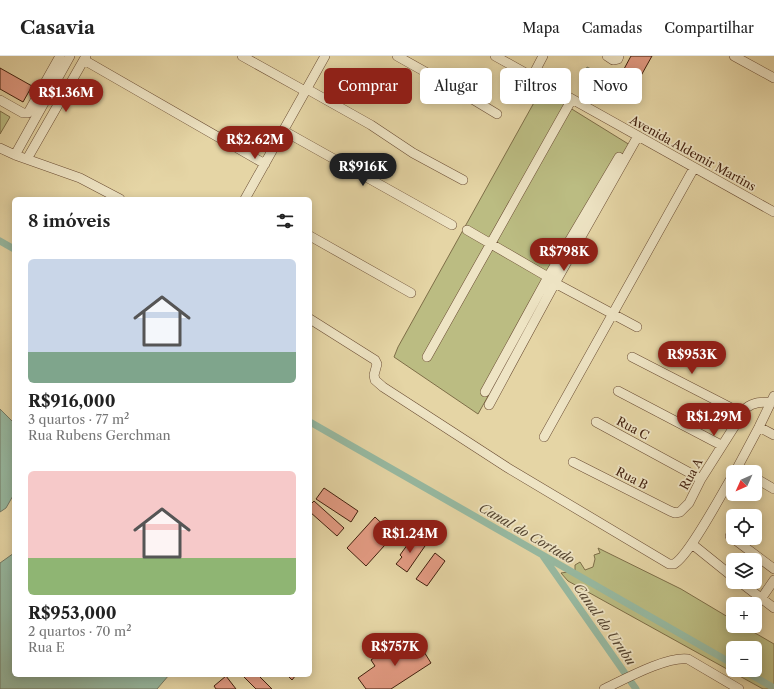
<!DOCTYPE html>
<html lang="pt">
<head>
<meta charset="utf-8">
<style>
	:root { --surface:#fff; --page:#f6f6f6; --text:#222; --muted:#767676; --line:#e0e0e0; --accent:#8f2418 }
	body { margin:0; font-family:"Libre Caslon Text",serif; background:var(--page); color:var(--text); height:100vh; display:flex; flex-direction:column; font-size:15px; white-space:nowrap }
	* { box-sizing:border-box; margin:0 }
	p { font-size:13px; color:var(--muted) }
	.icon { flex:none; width:22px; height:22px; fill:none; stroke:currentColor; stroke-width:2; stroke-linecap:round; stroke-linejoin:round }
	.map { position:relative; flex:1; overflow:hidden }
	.side { position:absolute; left:12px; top:141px; width:300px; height:480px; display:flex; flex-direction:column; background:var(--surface); border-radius:6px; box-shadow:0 2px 10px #0003 }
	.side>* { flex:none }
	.top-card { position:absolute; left:324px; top:12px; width:380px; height:36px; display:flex; gap:8px }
	.needle { width:26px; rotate:225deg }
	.fabs { position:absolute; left:726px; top:409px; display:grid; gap:8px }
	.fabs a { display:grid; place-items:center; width:36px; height:36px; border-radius:6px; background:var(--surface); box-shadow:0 2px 10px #0003; font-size:20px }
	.price { position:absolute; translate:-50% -34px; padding:0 9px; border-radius:14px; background:var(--accent); color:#fff; font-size:13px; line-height:26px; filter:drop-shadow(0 1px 2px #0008) }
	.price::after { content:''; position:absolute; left:50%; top:24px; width:12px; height:9px; margin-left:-6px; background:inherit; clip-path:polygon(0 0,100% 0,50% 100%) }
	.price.active { background:#222; color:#fff }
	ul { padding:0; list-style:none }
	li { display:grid; align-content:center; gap:8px; height:212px; padding:0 16px }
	li span { display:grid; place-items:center; height:124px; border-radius:6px; color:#555 }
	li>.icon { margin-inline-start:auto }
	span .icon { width:72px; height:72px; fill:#fffc; stroke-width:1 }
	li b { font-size:17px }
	h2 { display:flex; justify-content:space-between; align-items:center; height:48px; padding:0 16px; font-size:17px }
	.pill { padding:0 14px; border-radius:6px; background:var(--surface); box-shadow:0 2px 10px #0003; font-size:14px; line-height:36px }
	.pill.active { background:var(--accent); color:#fff }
	header { display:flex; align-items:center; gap:24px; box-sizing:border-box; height:56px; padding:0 20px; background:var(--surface); border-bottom:1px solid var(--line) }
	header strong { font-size:19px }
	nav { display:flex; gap:22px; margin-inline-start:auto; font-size:14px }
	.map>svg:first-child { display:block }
	.green { fill:#bbbc82; stroke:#7e6e48; fill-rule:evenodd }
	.water { fill:#97b9a1; stroke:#757b66 }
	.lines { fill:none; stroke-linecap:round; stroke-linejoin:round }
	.canal { stroke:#97b9a1; stroke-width:7 }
	.building { fill:#e39b83; stroke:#411f0d }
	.minor-casing { stroke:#6a4c33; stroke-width:10 }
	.minor { stroke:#eee4c4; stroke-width:9 }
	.labels { text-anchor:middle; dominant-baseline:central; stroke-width:3.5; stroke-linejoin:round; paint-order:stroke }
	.street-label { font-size:12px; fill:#411f0d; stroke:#eee4c4 }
	.water-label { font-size:13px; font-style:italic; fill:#564632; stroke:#eee4c4 }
</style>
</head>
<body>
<header>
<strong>Casavia</strong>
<nav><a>Mapa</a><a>Camadas</a><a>Compartilhar</a></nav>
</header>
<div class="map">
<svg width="774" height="633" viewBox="0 0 774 633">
	<rect width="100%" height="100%" fill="#e5d5a5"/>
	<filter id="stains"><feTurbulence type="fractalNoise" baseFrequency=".005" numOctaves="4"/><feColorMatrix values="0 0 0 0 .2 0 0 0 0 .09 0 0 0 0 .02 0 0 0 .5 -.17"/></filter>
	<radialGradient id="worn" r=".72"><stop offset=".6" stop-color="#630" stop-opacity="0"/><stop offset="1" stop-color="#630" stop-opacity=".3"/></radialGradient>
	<path class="green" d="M 541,34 L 630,89 L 478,358 L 394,301 L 398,291 Z
		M 0,55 L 10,61 L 0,78 Z
		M 598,492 L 681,533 L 733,564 L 733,570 L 743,570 L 774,588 L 774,633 L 763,633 L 568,525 L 561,517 L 575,515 L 575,509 L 580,506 L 585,514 L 593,511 L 595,503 L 594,499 L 600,497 ZM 733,592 L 755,592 L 755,614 L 733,614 Z"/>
	<path class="water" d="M 587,11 L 609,22 L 605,29 L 583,19 Z
		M 0,353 L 14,367 L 14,438 L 6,452 L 0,456 Z
		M 14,497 L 14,619 L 169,619 L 157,633 L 0,633 L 0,507 Z"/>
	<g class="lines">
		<path class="canal" d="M 0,185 L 14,193
			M 310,366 L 733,608
			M 543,500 L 636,633
			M 743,614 L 774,632"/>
	</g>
	<path class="building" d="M 631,0 L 652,0 L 633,34 L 617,26 Z
		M 0,12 L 32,30 L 23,46 L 0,33 Z
		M 324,432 L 358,455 L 351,466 L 316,443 Z
		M 314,445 L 344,472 L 337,480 L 310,456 L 310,449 Z
		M 375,461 L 394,479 L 366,510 L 347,492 Z
		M 413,481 L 425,490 L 407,516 L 396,508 L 402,501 L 400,499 Z
		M 435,497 L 445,505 L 427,530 L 416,523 Z
		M 416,583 L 431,607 L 391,633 L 366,633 L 358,622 L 375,610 L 371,604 L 390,590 L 394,597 Z
		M 242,619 L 258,619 L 272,633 L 256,633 Z
		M 287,619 L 296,619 L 292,624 Z
		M 226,620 L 236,633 L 216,633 L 214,630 Z"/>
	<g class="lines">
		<g class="minor-casing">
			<path id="minor" d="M 242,0 L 305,35
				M 397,0 L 454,32 L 497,58
				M 495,0 L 774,156
				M 607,0 L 613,4 L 618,3 L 619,0
				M 734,0 L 774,22
				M 84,4 L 265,108
				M 532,21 L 543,0
				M 307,33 L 371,69 L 413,97 L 463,124
				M 0,44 L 23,57 L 28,57 L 60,0
				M 284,75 L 452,169
				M 0,92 L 15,99 L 80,122 L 120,143
				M 15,99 L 70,0
				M 27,103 L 86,0
				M 245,143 L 325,0
				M 467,174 L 548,221
				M 310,180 L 411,237
				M 555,227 L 637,271
				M 310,263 L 375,304 L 377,308 L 374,319 L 375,324 L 383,331 L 508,412 L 669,508 L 674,508 C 689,500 722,437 733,419
				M 427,301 L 572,43
				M 632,301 L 741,357
				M 618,335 L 721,389
				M 485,336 L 548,221 L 619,101
				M 489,349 L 555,227 L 638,80
				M 596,366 L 701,423
				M 759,371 L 774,379
				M 544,381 L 694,112
				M 573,406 L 670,455 L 675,457 L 680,456 L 689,447 L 701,423 L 746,352 C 754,346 761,346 771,346
				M 735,416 L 759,371 L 774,340
				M 755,422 L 774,433
				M 730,480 L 774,513
				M 692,488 L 733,521
				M 740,526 L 774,552
				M 761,543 L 774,524
				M 604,633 C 625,623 667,600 688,603 L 739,633"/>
		</g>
		<use href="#minor" class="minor"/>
	</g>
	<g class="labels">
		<g class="street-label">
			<text transform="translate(693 97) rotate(29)">Avenida Aldemir Martins</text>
			<text transform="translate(633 372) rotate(28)">Rua C</text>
			<text transform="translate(691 418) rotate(-61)">Rua A</text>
			<text transform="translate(632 422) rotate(27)">Rua B</text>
		</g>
		<g class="water-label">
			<text transform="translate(527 477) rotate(30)">Canal do Cortado</text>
			<text transform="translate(605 568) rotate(55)">Canal do Urubu</text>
		</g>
	</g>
	<rect width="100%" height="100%" filter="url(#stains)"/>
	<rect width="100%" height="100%" fill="url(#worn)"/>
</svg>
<div class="fabs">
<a><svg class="needle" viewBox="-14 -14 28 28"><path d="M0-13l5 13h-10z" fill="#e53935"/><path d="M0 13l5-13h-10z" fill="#767676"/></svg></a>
<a><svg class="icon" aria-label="locate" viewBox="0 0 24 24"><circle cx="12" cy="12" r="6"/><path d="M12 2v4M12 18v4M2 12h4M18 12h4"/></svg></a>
<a><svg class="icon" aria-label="layers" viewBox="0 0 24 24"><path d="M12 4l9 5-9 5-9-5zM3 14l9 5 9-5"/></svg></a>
<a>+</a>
<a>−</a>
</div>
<b class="price" style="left:66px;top:57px">R$1.36M</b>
<b class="price" style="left:255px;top:104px">R$2.62M</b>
<b class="price active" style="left:363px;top:131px">R$916K</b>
<b class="price" style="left:564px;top:216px">R$798K</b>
<b class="price" style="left:692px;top:319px">R$953K</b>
<b class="price" style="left:714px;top:381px">R$1.29M</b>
<b class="price" style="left:410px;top:498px">R$1.24M</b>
<b class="price" style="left:395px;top:611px">R$757K</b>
<div class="top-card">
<a class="pill active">Comprar</a>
<a class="pill">Alugar</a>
<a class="pill">Filtros</a>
<a class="pill">Novo</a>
</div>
<section class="side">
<h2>8 imóveis<svg class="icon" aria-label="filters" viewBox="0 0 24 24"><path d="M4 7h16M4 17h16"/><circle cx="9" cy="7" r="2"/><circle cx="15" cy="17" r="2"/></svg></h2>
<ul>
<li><span style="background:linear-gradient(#c9d6e8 75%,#7fa58c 0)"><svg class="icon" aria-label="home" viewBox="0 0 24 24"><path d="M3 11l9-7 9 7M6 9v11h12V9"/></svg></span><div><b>R$916,000</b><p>3 quartos · 77 m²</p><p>Rua Rubens Gerchman</p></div></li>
<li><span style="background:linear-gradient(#f6c9c9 70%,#8fb573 0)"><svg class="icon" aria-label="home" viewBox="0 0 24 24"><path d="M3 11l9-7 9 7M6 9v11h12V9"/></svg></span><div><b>R$953,000</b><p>2 quartos · 70 m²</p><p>Rua E</p></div></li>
</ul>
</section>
</div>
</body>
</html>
